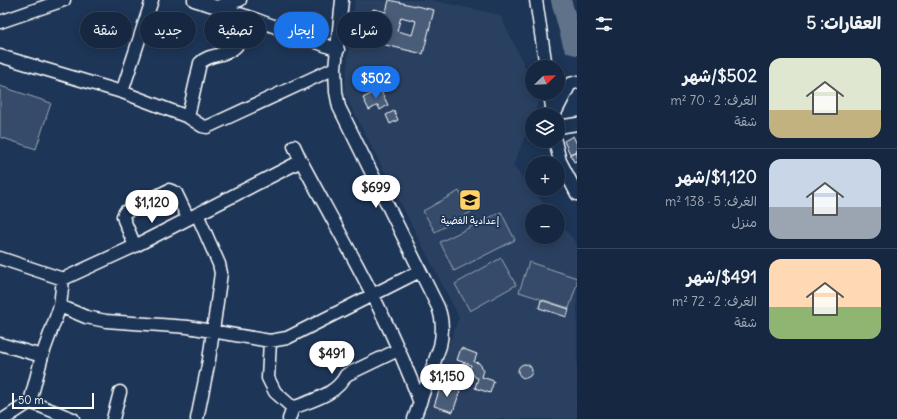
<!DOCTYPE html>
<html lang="ar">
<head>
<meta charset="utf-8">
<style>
	:root { --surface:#162841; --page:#23344c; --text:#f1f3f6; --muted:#9ea6b1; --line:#35445a; --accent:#1a73e8 }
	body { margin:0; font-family:Delius,"Playpen Sans Arabic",sans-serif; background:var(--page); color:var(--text); direction:rtl; height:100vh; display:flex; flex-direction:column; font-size:15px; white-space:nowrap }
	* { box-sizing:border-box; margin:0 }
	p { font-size:13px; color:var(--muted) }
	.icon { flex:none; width:22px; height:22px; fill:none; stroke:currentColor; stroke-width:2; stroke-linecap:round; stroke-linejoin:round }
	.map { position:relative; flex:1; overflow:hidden; direction:ltr }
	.panel { display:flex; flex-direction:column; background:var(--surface); width:320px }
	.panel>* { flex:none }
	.banner { position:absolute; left:12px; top:12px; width:380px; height:36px; direction:rtl; display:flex; gap:8px }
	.needle { width:26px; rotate:67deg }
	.buttons { position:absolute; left:525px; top:60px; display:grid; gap:8px }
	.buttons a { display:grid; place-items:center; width:40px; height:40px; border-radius:50%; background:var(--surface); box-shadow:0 2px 10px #0003,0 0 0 1px var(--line); font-size:20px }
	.scale { position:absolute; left:12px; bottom:10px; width:82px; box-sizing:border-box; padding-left:4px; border:2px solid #fff; border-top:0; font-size:11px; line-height:14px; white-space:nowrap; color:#fff; -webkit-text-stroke:3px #1d3557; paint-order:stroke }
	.price { position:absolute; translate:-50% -34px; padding:0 9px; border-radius:14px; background:#fff; color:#222; font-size:13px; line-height:26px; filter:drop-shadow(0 1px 2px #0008) }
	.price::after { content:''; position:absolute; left:50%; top:24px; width:12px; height:9px; margin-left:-6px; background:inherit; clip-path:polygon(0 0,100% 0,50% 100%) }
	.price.on { background:var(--accent); color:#fff }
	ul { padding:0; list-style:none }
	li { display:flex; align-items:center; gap:12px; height:100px; padding:0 16px }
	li+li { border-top:1px solid var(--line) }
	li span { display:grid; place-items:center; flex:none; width:112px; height:80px; border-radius:12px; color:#555 }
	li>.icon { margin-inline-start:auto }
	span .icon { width:48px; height:48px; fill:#fffc; stroke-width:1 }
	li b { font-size:17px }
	h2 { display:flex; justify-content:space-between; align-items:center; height:48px; padding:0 16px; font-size:17px }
	.tag { padding:0 14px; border-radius:18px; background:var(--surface); box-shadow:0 2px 10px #0003,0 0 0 1px var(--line); font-size:14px; line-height:36px }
	.tag.on { background:var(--accent); color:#fff }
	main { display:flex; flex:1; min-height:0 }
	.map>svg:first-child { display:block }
	.built { fill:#2a4161 }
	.green { fill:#364b69; stroke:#9aa5b4 }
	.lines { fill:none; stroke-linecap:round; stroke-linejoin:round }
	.river { stroke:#617289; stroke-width:20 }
	.building { fill:#4a5d79; stroke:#fff; fill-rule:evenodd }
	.minor-casing { stroke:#fff; stroke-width:15 }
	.minor { stroke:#1d3557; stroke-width:12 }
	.labels { text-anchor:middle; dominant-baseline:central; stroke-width:3.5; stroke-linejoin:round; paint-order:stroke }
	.poi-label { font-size:10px; fill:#fff; stroke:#1d3557 }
</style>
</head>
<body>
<main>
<section class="panel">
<h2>العقارات: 5<svg class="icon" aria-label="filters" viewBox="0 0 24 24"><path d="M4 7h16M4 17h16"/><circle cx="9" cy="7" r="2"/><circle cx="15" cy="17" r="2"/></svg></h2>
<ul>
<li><span style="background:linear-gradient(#dfe7d0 65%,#c2b280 0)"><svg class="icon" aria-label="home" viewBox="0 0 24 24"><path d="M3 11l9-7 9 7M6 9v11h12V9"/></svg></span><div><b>$502/شهر</b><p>الغرف: 2 · 70 m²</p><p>شقة</p></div></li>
<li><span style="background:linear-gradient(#c9d6e8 60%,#9aa5b1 0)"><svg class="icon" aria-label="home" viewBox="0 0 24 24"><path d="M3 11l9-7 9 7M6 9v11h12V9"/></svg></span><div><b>$1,120/شهر</b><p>الغرف: 5 · 138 m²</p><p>منزل</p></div></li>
<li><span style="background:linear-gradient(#ffd9b3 60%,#8fb573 0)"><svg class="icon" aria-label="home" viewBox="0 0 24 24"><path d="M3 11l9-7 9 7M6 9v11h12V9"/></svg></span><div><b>$491/شهر</b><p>الغرف: 2 · 72 m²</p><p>شقة</p></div></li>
</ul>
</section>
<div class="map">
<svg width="577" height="419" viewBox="0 0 577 419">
	<rect width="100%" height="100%" fill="#1d3557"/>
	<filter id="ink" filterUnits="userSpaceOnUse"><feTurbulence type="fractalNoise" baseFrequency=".025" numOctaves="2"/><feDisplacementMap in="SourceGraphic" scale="8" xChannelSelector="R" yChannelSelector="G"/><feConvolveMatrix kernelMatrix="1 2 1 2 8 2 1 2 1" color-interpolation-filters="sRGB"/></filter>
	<g filter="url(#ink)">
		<path class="built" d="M 355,0 L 431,0 L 500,15 L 532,81 L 532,93 L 538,93 L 540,98 L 533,115 L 532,115 L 532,119 L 513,166 L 550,211 L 532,211 L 532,237 L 558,237 L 558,221 L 577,244 L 577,419 L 422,419 L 459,317 L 344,93 Z"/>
		<path class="green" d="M 0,86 L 51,103 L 36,149 L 0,137 Z
			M 459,191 L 471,212 L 435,232 L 423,211 Z
			M 501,212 L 515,240 L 454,271 L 440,242 Z
			M 501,258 L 516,285 L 470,311 L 455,284 Z
			M 529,262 L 577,278 L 577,284 L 569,308 L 519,292 Z"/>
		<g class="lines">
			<path class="river" d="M 561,0 L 573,44 L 577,45"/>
		</g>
		<path class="building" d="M 389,0 L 434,10 L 423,54 L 373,42 L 376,30 L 369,28 L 373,9 L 386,12 ZM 401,17 L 416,21 L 412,35 L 397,31 Z
			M 380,89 L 388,105 L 380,110 L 378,105 L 369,110 L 363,98 Z
			M 394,111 L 398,120 L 390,124 L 386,115 Z
			M 573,136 L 577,144 L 577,151 L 570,154 L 564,141 Z
			M 577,151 L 577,161 L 574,162 L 570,154 Z
			M 541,300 L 569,309 L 567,317 L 539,308 Z
			M 461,348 L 477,354 L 474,362 L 479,363 L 484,370 L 482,377 L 494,381 L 490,393 L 475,388 L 478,378 L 475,377 L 470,369 L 471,365 L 457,360 Z
			M518 371a7 7 0 1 1 14 0a7 7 0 1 1-14 0Z
			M 441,385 L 460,391 L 453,412 L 434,406 Z"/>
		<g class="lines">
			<g class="minor-casing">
				<path id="minor" d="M 194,0 L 249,17 L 338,50
					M 342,0 L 335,68 L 336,92 L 339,107 L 438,307 C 443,320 443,332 440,346 L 414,419
					M 536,0 L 546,67
					M 216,7 L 240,0
					M 0,22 L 64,0
					M 0,56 L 122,92 L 188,117 L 202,126 L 207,127 L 335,68
					M 122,92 L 152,0
					M 550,93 L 553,115
					M 554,115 L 570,84 L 577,82
					M 188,117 L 200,63 C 210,53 224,57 234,48 C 242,42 245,27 249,17
					M 558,127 L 577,124
					M 555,141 L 560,161 L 577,194
					M 294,146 L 301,161 C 343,240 390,319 420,403
					M 135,246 L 124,220 L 123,216 L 125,212 L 169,190 L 176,193 L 188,218
					M 0,258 L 63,279 L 135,246 L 301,161
					M 60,306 L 86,317 L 106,321 L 188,327 L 270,341 L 287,338 L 420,271
					M 270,341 L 268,378 L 275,392 L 293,408
					M 0,344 L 42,356
					M 30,402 L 73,419
					M 4,419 L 30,402 L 42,356 L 60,306 L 63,279
					M 113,419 L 120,392
					M 197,419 L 209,360 L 221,273 L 219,264 L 197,214
					M 289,419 L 293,408 C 312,400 336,395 346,375 L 398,350"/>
			</g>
			<use href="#minor" class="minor"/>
		</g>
	</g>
	<defs>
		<g id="school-square" transform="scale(1.15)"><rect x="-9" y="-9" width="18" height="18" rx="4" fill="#ffd166" stroke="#1d3557"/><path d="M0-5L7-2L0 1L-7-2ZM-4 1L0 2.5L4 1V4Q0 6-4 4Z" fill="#111"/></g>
	</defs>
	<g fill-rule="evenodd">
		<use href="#school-square" x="470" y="200"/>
	</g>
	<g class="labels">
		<g class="poi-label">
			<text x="470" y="220">إعدادية الفضية</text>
		</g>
	</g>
</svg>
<div class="buttons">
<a><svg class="needle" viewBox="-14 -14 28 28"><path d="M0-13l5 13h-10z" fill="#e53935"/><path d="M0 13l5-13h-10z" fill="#9ea6b1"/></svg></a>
<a><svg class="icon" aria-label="layers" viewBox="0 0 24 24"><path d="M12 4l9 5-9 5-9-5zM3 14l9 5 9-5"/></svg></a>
<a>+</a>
<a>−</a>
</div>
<div class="scale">50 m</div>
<b class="price on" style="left:376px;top:100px">$502</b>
<b class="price" style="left:376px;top:209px">$699</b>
<b class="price" style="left:152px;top:224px">$1,120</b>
<b class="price" style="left:332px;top:375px">$491</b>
<b class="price" style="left:447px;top:398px">$1,150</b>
<div class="banner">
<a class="tag">شراء</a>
<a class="tag on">إيجار</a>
<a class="tag">تصفية</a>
<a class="tag">جديد</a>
<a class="tag">شقة</a>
</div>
</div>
</main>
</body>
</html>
